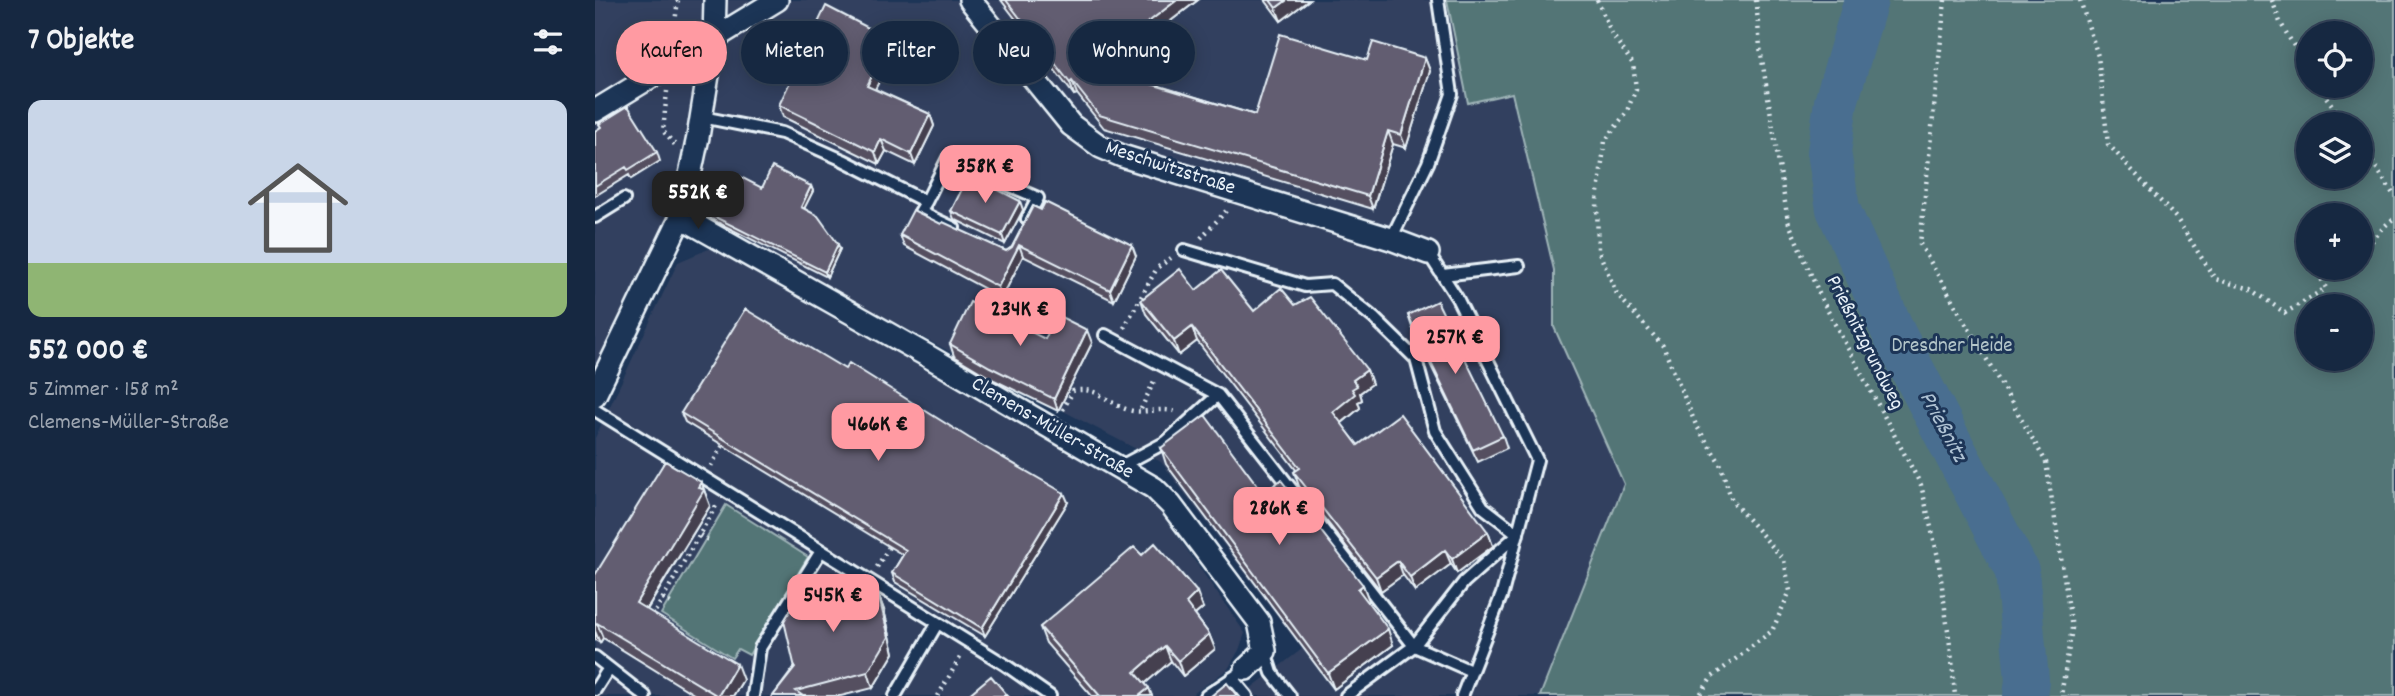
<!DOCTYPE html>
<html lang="de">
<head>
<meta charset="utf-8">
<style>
	:root { --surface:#162841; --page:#23344c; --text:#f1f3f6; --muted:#9ea6b1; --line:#35445a; --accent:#ff9aa2 }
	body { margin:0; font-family:Dekko,sans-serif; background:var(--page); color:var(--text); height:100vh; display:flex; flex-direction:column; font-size:26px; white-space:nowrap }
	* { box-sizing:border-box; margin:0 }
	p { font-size:23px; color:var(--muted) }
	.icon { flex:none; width:38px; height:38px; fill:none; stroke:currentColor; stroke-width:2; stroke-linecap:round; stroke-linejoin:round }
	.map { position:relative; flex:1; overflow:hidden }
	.details { display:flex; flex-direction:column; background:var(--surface); width:595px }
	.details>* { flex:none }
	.guide { position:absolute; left:21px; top:21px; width:665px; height:63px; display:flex; gap:14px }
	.fabs { position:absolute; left:1701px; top:21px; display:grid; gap:14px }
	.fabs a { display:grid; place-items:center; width:77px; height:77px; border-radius:50%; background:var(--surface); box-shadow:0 4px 18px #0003,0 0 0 2px var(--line); font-size:35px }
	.price { position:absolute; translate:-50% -60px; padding:0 16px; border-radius:14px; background:var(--accent); color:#111; font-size:23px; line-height:46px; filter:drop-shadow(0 2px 4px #0008) }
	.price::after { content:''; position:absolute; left:50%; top:42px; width:21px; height:16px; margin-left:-10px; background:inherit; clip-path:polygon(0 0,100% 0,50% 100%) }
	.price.selected { background:#222; color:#fff }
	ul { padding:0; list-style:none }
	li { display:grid; align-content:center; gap:14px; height:371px; padding:0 28px }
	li+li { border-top:2px solid var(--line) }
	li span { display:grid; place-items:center; height:217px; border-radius:14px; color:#555 }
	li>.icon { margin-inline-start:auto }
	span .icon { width:126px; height:126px; fill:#fffc; stroke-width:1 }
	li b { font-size:30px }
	h2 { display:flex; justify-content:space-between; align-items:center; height:84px; padding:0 28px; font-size:30px }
	.pill { padding:0 24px; border-radius:32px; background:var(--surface); box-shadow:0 4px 18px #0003,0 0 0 2px var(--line); font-size:24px; line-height:63px }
	.pill.selected { background:var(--accent); color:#111 }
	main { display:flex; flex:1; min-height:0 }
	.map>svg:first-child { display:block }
	.built { fill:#32415f }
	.green { fill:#537576; stroke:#9eb3b7; stroke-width:2; fill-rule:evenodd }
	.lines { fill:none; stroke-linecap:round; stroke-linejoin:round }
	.river { stroke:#486e90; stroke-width:44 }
	.service-casing { stroke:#e8f1f8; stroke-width:16 }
	.minor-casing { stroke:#e8f1f8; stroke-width:26 }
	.path { stroke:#e8f1f8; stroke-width:4.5; stroke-dasharray:2 5; stroke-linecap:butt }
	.service { stroke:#1d3557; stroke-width:10 }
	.minor { stroke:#1d3557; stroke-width:21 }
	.wall { fill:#545061; stroke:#e8f1f8; stroke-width:2 }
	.shaded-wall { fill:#45414f; stroke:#e8f1f8; stroke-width:2 }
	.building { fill:#625d71; stroke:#e8f1f8; stroke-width:2 }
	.labels { text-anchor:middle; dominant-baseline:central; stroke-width:6; stroke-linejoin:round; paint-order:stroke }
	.street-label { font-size:21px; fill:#e8f1f8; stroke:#1d3557 }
	.park-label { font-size:21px; fill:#b4c6ca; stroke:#1d3557 }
	.water-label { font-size:23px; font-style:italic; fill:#b0c3d4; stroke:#1d3557 }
</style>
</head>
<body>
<main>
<section class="details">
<h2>7 Objekte<svg class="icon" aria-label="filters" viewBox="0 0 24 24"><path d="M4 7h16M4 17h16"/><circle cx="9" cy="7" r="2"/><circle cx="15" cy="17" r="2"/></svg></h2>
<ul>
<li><span style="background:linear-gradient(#c9d6e8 75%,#8fb573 0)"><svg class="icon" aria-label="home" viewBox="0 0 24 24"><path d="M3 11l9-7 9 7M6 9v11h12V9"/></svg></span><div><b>552 000 €</b><p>5 Zimmer · 158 m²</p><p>Clemens-Müller-Straße</p></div></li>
</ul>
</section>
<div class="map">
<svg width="1800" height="696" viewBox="0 0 1800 696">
	<rect width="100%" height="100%" fill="#1d3557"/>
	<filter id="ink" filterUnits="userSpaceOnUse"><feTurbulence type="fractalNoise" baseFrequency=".0143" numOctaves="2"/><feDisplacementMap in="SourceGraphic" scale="14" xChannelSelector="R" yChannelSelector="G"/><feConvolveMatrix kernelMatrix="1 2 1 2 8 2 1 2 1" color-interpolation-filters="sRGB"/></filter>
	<g filter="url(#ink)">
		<path class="built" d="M 0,0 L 852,0 L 873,103 L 916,93 L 959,270 L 959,327 L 1029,484 L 945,696 L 619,696 L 645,678 L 655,689 L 707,649 L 566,462 L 298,322 L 98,212 L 128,29 L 0,101 Z
			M 108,58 L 78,214 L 0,373 L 0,123 Z
			M 116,248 L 181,283 L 553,494 L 650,633 L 644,650 L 633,669 L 595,696 L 0,696 L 0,438 L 83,262 Z"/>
		<path class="green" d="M 852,0 L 1800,0 L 1800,696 L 945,696 L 1029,484 L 959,327 L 959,270 L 917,93 L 873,103 ZM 1713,33 L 1766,33 L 1766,86 L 1713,86 ZM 1713,124 L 1766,124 L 1766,177 L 1713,177 ZM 1713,215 L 1766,215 L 1766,268 L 1713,268 ZM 1713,306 L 1766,306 L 1766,359 L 1713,359 Z
			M 131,505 L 213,557 L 154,655 L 143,649 L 137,658 L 66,614 Z"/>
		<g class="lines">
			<path class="river" d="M 1271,0 L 1241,102 L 1234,152 L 1243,209 L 1301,338 L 1422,571 L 1432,680 L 1430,696"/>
			<g class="service-casing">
				<path id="service" d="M 107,117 L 187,133 L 248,160 L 331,202 L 353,158 L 443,198 L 432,219
					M 331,202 L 325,212 L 359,228
					M 0,217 L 29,199
					M 796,239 L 833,163 L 857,94 L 843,0
					M 589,250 L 710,286 L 737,284 L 780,319 L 821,359 L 840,431 L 888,507 L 923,534 L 869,582 L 819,646 L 876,671
					M 833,253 L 862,298 L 942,460 L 907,594 L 867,696
					M 848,275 L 924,266
					M 510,335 L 623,395 L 819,646 L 751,696
					M 0,410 L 409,664 L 455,696
					M 524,467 L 571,442 L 623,395
					M 670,651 L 677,673 L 695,696
					M 0,657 L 50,696
					M 637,678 L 652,696
					M 0,690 L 14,668
					M 158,696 L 165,648 L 226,551
					M 300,696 L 342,624
					M 611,696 L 651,669"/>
			</g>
			<g class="minor-casing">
				<path id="minor" d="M 375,0 L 476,125 L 506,147 L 527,156 L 796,239 L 833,253
					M 0,111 L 182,0
					M 86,217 L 331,355 L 559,488 L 576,505 L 664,622 L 670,651 L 651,669
					M 0,395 L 86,217 L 103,137 L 119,38 L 120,0"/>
			</g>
			<path class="path" d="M 1002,0 L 1017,34 L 1038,64 L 1041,89 L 1031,113 L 1010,141 L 1002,200 L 1003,250 L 1022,294 L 1068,346 L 1101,425 L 1125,463 L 1137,501 L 1189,560 L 1195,591 L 1177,631 L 1117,677 L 1104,696
				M 1161,0 L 1165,47 L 1193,221 L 1226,298 L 1326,485 L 1343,557 L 1357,660 L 1360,696
				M 1350,0 L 1325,244 L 1451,462 L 1477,628 L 1466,696
				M 1485,0 L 1503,56 L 1513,144 L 1582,219 L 1620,279 L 1656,289 L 1690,313 L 1731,288 L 1724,275 L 1736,268
				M 1677,0 L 1685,22 L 1713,70
				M 78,37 L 83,0
				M 1723,86 L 1751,124
				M 72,91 L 68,131 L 80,145
				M 1766,144 L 1800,197
				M 606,238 L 631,211
				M 1766,250 C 1781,241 1785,227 1800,218
				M 529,328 L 562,268 L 576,258
				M 546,409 L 560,379
				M 468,410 L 478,391 C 504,385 515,407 538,411 C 554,413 566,407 582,412
				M 116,466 L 128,445
				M 105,535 L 115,541
				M 282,567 L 294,547
				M 68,598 L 77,604
				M 57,617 L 122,504
				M 343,696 L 367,654"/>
			<use href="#service" class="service"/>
			<use href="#minor" class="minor"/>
		</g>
		<path class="wall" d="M 406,0 L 603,0 L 512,70 L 660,115 L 772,60 L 830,58 L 835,71 L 811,148 L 798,144 L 778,209 L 509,128 L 482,94 L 479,95 Z
			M 670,0 L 714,0 L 686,21 Z
			M 300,51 L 280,89 L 335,114 L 339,126 L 320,165 L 291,151 L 284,164 L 188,117 L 184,105 Z
			M 4,124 L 62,152 L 65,161 L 36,179 L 34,175 L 0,196 L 0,131 L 6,127 Z
			M 216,186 L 218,191 L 209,208 L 245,249 L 232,277 L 116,219 L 114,214 L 167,188 Z
			M 438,206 L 541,256 L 519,301 L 428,256 L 407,298 L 309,246 L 305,235 L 346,224 L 411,251 L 417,247 Z
			M 428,210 L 410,244 L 359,219 L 356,211 Z
			M 601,290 L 659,311 L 700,305 L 772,370 L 777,384 L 765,393 L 767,400 L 763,402 L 765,408 L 746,424 L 763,445 L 893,532 L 898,546 L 862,573 L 856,564 L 820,591 L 808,575 L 786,591 L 704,486 L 699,472 L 701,470 L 602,341 L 584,355 L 551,314 L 546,300 Z
			M 813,315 L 908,436 L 912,448 L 883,462 L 817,327 Z
			M 450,339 L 497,343 L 463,411 L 399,380 L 359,356 L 355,344 Z
			M 250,369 L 473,502 L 390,636 L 300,582 L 297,573 L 308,555 L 90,422 L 86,413 Z
			M 566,448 L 668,493 L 768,585 L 774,601 L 772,602 L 798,645 L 739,689 L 571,464 Z
			M 106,482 L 115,506 L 52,610 L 148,680 L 138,696 L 102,696 L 8,638 L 5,643 L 0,640 L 0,575 Z
			M 547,555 L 608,608 L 600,615 L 614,634 L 620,649 L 588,676 L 576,661 L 550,683 L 557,696 L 497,696 L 451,643 L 445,627 Z
			M 261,584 L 283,594 L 289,610 L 299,653 L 278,688 L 246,696 L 178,696 Z"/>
		<path class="shaded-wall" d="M 582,0 L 603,0 L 501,78 L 496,66 Z
			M 692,0 L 714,0 L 686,21 L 681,8 Z
			M 295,39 L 300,51 L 276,97 L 272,86 Z
			M 830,58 L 835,71 L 811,148 L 806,135 Z
			M 477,81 L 482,94 L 479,95 L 475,83 Z
			M 335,114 L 339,126 L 320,165 L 316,154 Z
			M 793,131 L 798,144 L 778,209 L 773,196 Z
			M 286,139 L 291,151 L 284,164 L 280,152 Z
			M 216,186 L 218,191 L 208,211 L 206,207 Z
			M 425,201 L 428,210 L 410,244 L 407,235 Z
			M 243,244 L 245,249 L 232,277 L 230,272 Z
			M 424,245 L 428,256 L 407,298 L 403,287 Z
			M 537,245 L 541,256 L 519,301 L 515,290 Z
			M 597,327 L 602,341 L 584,355 L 579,341 Z
			M 492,330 L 497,343 L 463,411 L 459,399 Z
			M 772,370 L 777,384 L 765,393 L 767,400 L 763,402 L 765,408 L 743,426 L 738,412 L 757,389 L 758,380 Z
			M 106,482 L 115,506 L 46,618 L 41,603 Z
			M 469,493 L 473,502 L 390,636 L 387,628 Z
			M 893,532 L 898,546 L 862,573 L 857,559 Z
			M 850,550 L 856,564 L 820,591 L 815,577 Z
			M 803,561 L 808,575 L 786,591 L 781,577 Z
			M 768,585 L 774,601 L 768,605 L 763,589 Z
			M 602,592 L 608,608 L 596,618 L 591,603 Z
			M 283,594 L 289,610 L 299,653 L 278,688 L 273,672 Z
			M 2,623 L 8,638 L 5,643 L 0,631 L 0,626 Z
			M 793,629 L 798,645 L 739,689 L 733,673 Z
			M 614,634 L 620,649 L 588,676 L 583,661 Z
			M 570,646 L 576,661 L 546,687 L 540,672 Z
			M 142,664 L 148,680 L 138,696 L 123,696 Z
			M 554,688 L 557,696 L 544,696 Z"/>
		<path class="building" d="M 411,0 L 582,0 L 496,66 L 660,115 L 685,34 L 772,60 L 778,42 L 830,58 L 806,135 L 793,131 L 773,196 L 504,115 L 477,81 L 475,83 Z
			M 675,0 L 692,0 L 681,8 Z
			M 231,6 L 295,39 L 272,86 L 335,114 L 316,154 L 286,139 L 280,152 L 184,105 Z
			M 33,106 L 62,152 L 33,170 L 31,167 L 0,186 L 0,131 L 6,127 L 4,124 Z
			M 177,167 L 216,186 L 206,207 L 223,216 L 243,244 L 230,272 L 114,214 L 136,172 L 167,188 Z
			M 374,175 L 425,201 L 407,235 L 356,211 Z
			M 450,202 L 537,245 L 515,290 L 424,245 L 403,287 L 305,235 L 318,210 L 346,224 L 348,222 L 411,251 L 417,247 L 438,206 L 446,210 Z
			M 585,269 L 601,290 L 626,270 L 659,311 L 686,288 L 700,305 L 715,297 L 772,370 L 758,380 L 762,386 L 757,389 L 760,394 L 738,412 L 763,445 L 805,414 L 893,532 L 857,559 L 850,550 L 815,577 L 803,561 L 781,577 L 699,472 L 705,468 L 597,327 L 579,341 L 546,300 Z
			M 842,301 L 908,436 L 878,450 L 813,315 Z
			M 375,302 L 450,339 L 462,315 L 492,330 L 459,399 L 395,367 L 355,344 Z
			M 150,309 L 250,369 L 254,363 L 374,438 L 469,493 L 387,628 L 297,573 L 311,550 L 86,413 Z
			M 610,415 L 668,493 L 686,480 L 768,585 L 763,589 L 793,629 L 733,673 L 566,448 Z
			M 70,461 L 106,482 L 103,487 L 109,490 L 41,603 L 142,664 L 123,696 L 2,623 L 0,626 L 0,575 Z
			M 560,543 L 602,592 L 591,603 L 614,634 L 583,661 L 570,646 L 540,672 L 554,688 L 544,696 L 505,696 L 445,627 L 539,547 L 547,555 Z
			M 249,577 L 261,584 L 263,582 L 283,594 L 294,637 L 273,672 L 201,691 L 208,696 L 178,696 L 200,668 L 189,621 L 210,586 Z
			M 396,676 L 413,696 L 372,696 Z
			M 632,683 L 642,696 L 616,696 Z"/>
	</g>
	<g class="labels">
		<g class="street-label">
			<text transform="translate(575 169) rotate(18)">Meschwitzstraße</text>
			<text transform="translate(1269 343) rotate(63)">Prießnitzgrundweg</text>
			<text transform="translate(457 429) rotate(30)">Clemens-Müller-Straße</text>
		</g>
		<g class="park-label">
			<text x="1357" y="347">Dresdner Heide</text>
		</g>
		<g class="water-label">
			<text transform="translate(1347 427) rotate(62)">Prießnitz</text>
		</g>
	</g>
</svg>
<div class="fabs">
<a><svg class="icon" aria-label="locate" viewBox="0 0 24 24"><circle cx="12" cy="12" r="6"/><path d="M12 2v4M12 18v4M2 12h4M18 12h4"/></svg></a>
<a><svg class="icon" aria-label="layers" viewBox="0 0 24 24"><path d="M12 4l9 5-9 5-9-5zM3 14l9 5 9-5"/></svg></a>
<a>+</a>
<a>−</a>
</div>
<b class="price" style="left:390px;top:205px">358K €</b>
<b class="price selected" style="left:103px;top:231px">552K €</b>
<b class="price" style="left:425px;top:348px">234K €</b>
<b class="price" style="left:860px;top:376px">257K €</b>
<b class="price" style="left:283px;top:463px">466K €</b>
<b class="price" style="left:684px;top:547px">286K €</b>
<b class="price" style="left:238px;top:634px">545K €</b>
<div class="guide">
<a class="pill selected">Kaufen</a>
<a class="pill">Mieten</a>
<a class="pill">Filter</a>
<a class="pill">Neu</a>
<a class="pill">Wohnung</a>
</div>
</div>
</main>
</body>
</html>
